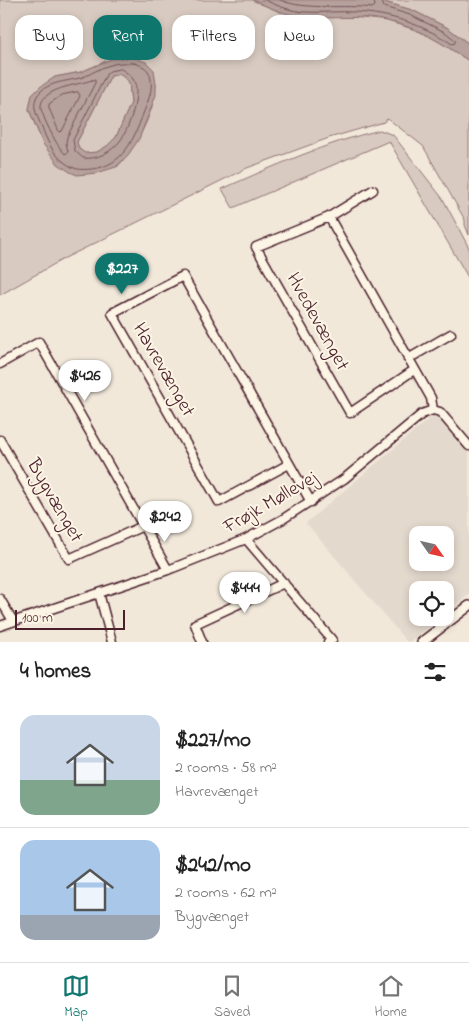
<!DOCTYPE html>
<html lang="en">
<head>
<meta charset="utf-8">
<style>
	:root { --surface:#fff; --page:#f2f2f2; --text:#222; --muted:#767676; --line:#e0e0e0; --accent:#0f766e }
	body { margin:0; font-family:"Indie Flower",sans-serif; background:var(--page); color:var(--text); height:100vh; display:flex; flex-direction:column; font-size:19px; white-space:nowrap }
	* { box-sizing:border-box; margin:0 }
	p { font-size:16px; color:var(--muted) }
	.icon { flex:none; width:28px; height:28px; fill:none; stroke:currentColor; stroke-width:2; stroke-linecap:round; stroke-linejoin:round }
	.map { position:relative; height:642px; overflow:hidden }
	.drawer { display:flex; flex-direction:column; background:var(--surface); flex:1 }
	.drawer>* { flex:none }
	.top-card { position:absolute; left:15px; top:15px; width:440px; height:45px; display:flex; gap:10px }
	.needle { width:32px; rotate:124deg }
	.buttons { position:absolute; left:409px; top:526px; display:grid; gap:10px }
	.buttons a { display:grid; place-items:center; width:45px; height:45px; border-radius:10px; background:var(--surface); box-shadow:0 2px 8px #0003; font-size:25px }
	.scale { position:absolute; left:15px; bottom:12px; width:110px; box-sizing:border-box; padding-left:5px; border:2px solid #4a1f2b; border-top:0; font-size:14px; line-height:18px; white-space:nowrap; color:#4a1f2b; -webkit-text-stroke:4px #fcf5e5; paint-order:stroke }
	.price { position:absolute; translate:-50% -42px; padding:0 11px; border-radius:18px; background:#fff; color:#222; font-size:16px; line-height:32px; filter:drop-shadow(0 1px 2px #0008) }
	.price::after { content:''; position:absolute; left:50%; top:30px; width:15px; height:11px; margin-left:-8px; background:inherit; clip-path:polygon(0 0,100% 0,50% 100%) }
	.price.on { background:var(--accent); color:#fff }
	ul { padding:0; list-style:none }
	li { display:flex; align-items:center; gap:15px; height:125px; padding:0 20px }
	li+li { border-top:1px solid var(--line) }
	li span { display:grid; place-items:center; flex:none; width:140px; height:100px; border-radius:15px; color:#555 }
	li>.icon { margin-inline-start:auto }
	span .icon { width:60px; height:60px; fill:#fffc; stroke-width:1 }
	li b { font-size:21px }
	h2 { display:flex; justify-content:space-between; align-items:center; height:60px; padding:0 20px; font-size:21px }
	.pill { padding:0 18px; border-radius:15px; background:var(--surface); box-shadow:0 2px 8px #0003; font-size:18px; line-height:45px }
	.pill.on { background:var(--accent); color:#fff }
	.menu { display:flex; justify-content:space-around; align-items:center; height:70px; border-top:1px solid var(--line); background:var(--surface); font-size:14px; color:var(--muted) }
	.menu a { display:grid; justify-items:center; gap:2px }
	.menu .on { color:var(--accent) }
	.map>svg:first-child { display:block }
	.built { fill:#e4d9cd; fill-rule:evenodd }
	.green { fill:#d8cac0; stroke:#917476; fill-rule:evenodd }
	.water { fill:#b6a19c; stroke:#8b6d6f; fill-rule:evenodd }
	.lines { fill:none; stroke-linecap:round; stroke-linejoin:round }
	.shore { stroke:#755358; stroke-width:1 }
	.minor-casing { stroke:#4a1f2b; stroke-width:11 }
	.tertiary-casing { stroke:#4a1f2b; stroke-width:12 }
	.minor { stroke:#fcf5e5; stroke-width:8 }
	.tertiary { stroke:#fcf5e5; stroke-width:9 }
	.labels { text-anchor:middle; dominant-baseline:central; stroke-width:4; stroke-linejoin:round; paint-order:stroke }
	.street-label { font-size:20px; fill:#4a1f2b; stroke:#fcf5e5 }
</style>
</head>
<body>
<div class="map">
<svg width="469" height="642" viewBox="0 0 469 642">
	<rect width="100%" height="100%" fill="#f1e8da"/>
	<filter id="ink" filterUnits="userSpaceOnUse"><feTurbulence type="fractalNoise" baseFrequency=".02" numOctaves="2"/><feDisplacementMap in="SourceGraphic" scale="10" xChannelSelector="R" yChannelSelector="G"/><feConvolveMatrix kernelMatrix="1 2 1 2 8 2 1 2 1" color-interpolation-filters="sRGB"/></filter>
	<g filter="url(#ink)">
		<path class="built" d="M 432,416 L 438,417 L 469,453 L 469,594 L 445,614 L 445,590 L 418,590 L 418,618 L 441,618 L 409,642 L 407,642 L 306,523 ZM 418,535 L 445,535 L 445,562 L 418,562 Z"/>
		<path class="green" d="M 0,0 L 252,0 L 280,12 L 353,17 L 387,21 L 419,31 L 435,39 L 469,61 L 469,235 L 465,225 L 465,220 L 423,146 L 387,118 L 384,122 L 329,138 L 247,168 L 65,258 L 0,295 ZM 111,59 L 156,84 C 155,112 136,148 117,167 L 43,144 L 29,110 L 32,95 L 55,77 L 81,72 Z
			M 378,0 L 469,0 L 469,44 L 448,28 L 412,10 Z
			M 120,74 L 129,82 L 131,103 L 116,137 L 107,146 L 97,152 L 85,154 L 79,149 L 77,142 L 111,76 Z
			M 380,130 L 393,135 L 443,199 L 469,248 L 469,279 L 389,141 L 233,208 L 222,189 C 274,166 325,143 380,130 Z"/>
		<path class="water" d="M 252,0 L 378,0 L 412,10 L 448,28 L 469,44 L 469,61 C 443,44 418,27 387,21 C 359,14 331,20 303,17 C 285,15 269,7 252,0 Z
			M 135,58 L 146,62 L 154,70 L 156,84 L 156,95 L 139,139 L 128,155 L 116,167 L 97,173 L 77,175 L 70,172 L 58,164 L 43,144 L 29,109 L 32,95 L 40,87 L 55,77 L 81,72 L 111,59 ZM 120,74 L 129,82 L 131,103 L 116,137 L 107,146 L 97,152 L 85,153 L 79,149 L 77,142 L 111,76 Z"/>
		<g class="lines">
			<path class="shore" d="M 265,0 C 277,6 291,11 305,12 C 321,13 338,11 355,12 C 390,14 422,24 452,44 L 455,43 L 455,40 L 445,32 L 410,15 L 384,7 L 381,0
				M 280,0 C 306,11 344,4 372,8 L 375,6 L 374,0
				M 134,63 C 140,65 147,67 149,73 C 155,87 148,101 143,114 C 134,139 123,166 92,169 C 80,170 74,170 64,162 C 53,154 46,139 42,127 C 38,118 32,108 36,98 C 44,81 68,82 83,77 C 93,73 101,67 111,65 C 118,62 127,63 134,63 Z
				M 121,69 C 125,71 130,75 133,79 C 142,92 129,129 120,141 C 111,152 97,160 83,158 L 75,151 L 73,140 L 107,73 L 110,71 Z
				M 92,80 L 95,80 L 95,83 L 67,137 L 66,143 L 68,152 L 65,154 C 56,144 51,133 45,120 C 44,117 42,112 41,109 C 38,88 79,85 92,80 Z
				M 78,92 L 80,96 L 62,131 L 59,132 L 49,108 L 49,104 L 62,95 Z"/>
			<g class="minor-casing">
				<path id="minor" d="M 329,217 L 373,190
					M 408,359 L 451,334
					M 0,364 L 39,342 L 168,570
					M 414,370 L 350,413 L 256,247 L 329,217 L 431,398 L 433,410
					M 0,440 L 69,559 L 143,526
					M 289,464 L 219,502 L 112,313 L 183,276 L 311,502
					M 246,539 L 332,640 L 328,642
					M 99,593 L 112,642
					M 0,599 L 13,621
					M 0,626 L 168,570 L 246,539 L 283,519 L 344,479 L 422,414 L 433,410 L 440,412 L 469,446
					M 202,642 L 195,624 L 284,583"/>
			</g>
			<g class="tertiary-casing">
				<path id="tertiary" d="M 422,642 L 469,606"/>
			</g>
			<use href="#minor" class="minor"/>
			<use href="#tertiary" class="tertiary"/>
		</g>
	</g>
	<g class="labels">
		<g class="street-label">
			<text transform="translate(317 322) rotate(61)">Hvedevænget</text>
			<text transform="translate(163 370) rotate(60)">Havrevænget</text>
			<text transform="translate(54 501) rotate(60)">Bygvænget</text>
			<text transform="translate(271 503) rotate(-30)">Frøjk Møllevej</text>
		</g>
	</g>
</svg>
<div class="buttons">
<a><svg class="needle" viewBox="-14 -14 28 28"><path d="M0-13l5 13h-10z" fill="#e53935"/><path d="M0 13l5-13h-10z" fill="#767676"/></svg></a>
<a><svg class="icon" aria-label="locate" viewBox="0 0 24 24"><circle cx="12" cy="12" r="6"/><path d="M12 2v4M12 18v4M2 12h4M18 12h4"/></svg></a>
</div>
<div class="scale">100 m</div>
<b class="price on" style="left:122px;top:295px">$227</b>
<b class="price" style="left:85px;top:402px">$426</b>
<b class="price" style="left:165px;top:543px">$242</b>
<b class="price" style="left:245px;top:614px">$444</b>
<div class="top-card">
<a class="pill">Buy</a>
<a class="pill on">Rent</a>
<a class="pill">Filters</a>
<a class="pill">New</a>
</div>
</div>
<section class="drawer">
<h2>4 homes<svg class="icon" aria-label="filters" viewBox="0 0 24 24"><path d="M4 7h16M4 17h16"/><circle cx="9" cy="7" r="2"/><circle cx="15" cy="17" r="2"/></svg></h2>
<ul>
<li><span style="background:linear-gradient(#c9d6e8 65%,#7fa58c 0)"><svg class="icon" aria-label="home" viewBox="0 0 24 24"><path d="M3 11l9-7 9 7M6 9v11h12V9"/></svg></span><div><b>$227/mo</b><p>2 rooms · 58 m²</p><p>Havrevænget</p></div></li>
<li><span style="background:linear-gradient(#a9c7e8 75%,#9aa5b1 0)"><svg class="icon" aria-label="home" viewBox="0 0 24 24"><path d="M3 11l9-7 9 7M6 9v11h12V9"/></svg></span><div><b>$242/mo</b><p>2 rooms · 62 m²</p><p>Bygvænget</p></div></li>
</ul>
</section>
<nav class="menu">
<a class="on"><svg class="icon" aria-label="map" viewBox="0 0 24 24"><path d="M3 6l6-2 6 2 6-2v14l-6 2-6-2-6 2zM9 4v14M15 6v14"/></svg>Map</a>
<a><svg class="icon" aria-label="saved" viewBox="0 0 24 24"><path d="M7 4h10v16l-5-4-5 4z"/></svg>Saved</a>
<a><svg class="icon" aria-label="home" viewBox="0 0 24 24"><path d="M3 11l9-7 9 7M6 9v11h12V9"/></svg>Home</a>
</nav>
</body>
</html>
